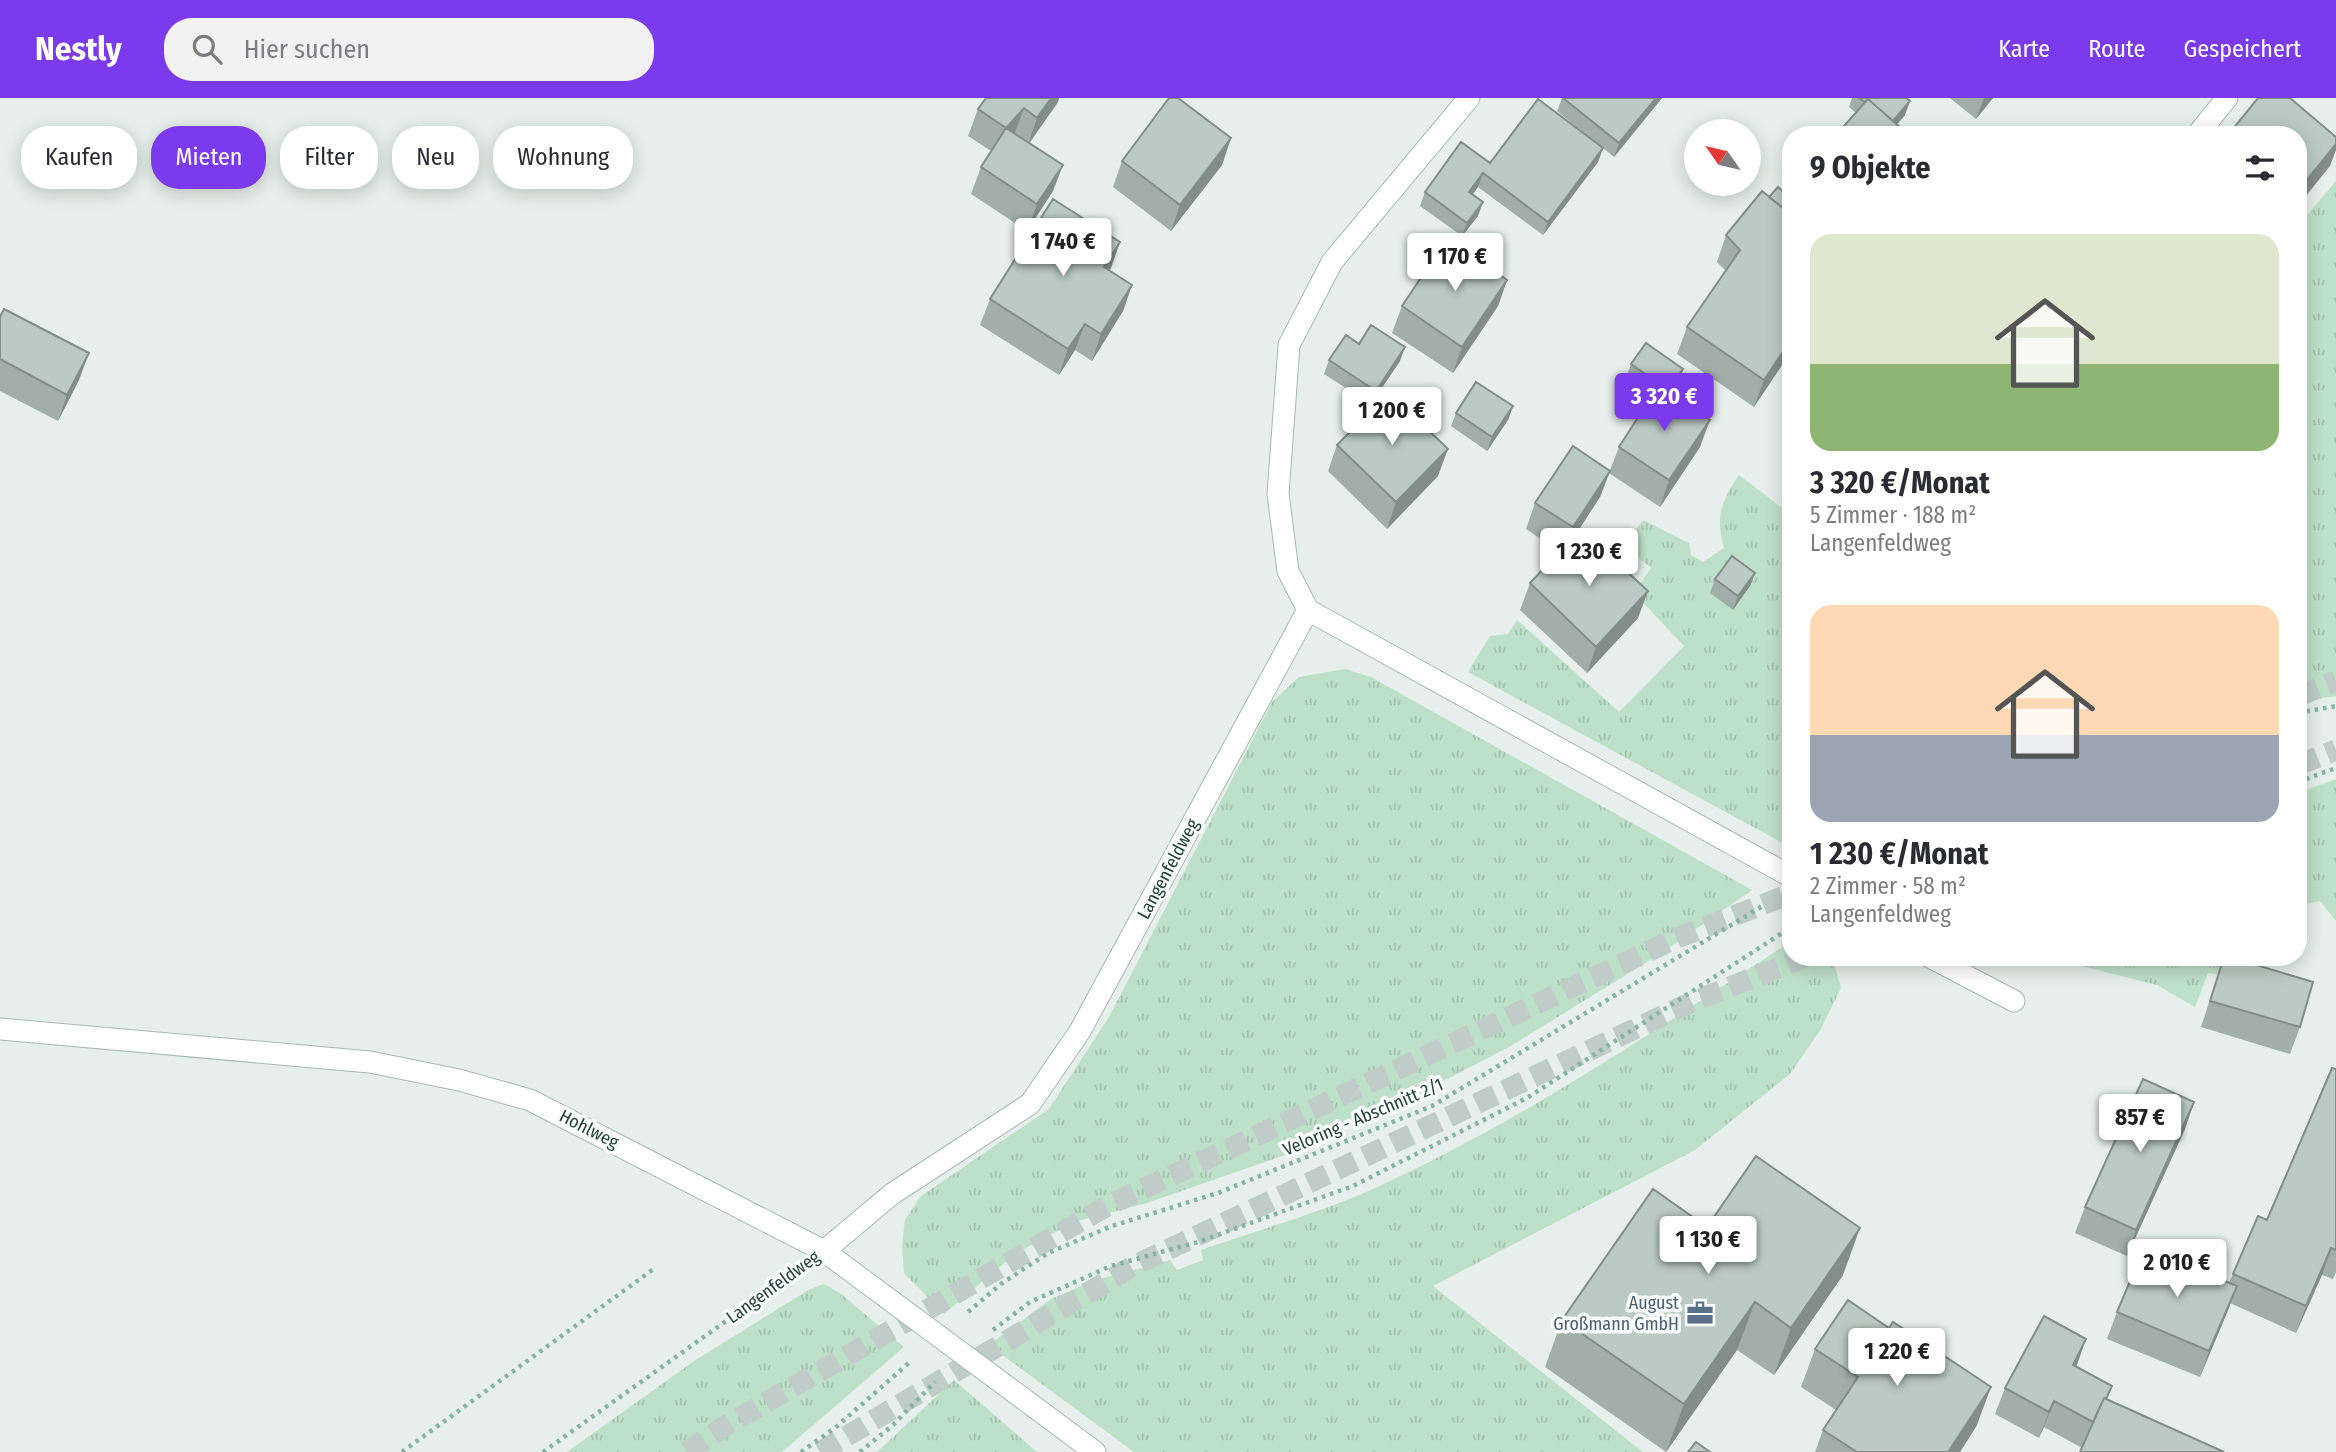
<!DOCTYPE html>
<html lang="de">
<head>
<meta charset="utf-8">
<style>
	:root { --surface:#fff; --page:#f2f2f3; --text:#2b2b33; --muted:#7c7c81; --accent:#7c3aed }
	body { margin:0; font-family:"Fira Sans Condensed",sans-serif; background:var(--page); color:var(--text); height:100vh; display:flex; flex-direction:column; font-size:26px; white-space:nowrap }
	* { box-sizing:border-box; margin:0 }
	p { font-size:23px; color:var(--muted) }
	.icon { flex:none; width:38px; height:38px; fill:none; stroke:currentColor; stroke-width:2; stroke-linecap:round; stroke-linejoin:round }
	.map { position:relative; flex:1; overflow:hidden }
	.panel { position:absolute; left:1782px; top:28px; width:525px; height:840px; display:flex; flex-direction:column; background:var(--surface); border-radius:28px; box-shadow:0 4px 18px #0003 }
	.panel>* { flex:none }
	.banner { position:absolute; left:21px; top:28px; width:665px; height:63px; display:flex; gap:14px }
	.needle { width:46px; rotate:304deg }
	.tools { position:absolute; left:1684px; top:21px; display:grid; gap:14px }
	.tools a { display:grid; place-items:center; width:77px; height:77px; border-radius:50%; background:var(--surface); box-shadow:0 4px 18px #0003; font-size:35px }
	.price { position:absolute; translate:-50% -60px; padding:0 16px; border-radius:7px; background:#fff; color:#222; font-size:23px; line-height:46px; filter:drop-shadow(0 2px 4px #0008) }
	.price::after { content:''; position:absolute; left:50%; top:42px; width:21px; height:16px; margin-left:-10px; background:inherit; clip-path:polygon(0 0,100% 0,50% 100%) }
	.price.selected { background:var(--accent); color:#fff }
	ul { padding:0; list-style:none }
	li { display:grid; align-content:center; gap:14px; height:371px; padding:0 28px }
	li span { display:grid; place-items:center; height:217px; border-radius:21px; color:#555 }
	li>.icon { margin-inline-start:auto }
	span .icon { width:126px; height:126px; fill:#fffc; stroke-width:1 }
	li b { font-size:30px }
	h2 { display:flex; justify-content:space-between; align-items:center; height:84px; padding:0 28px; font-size:30px }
	.pill { padding:0 24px; border-radius:28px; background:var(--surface); box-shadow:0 4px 18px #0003; font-size:24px; line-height:63px }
	.pill.selected { background:var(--accent); color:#fff }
	header { display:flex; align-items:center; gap:42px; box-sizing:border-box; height:98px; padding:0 35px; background:var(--accent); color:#fff }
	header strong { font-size:33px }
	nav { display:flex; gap:38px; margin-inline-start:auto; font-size:24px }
	.search { width:490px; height:63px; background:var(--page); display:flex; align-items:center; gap:18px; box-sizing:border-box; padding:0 24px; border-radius:28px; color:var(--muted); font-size:26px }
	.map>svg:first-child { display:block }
	.grass { fill:url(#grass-tufts) }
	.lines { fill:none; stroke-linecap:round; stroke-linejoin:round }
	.highway-tunnel { stroke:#bfccc8; stroke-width:21; stroke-dasharray:21 10; stroke-linecap:butt }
	.lane-casing { stroke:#a8b8b2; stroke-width:23 }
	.street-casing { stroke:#a8b8b2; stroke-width:23 }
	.path { stroke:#86b3a5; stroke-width:4.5; stroke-dasharray:3.5 5; stroke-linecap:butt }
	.lane { stroke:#fff; stroke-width:21 }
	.street { stroke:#fff; stroke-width:21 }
	.wall { fill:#a1aea9 }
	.shaded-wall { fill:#838d89 }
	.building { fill:#bbcac4; stroke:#838d89; stroke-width:2 }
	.labels { text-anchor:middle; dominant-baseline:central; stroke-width:7; stroke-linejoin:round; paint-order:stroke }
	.street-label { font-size:18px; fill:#24423a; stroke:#f7fbf9 }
	.service-label { font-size:18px; fill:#4e5e75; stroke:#f7fbf9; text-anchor:end }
</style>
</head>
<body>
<header>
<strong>Nestly</strong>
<div class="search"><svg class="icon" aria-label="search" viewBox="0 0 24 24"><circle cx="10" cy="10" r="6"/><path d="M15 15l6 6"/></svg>Hier suchen</div>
<nav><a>Karte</a><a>Route</a><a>Gespeichert</a></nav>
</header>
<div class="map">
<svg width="2336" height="1354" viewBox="0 0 2336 1354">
	<defs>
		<pattern id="grass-tufts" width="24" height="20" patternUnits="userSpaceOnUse" patternTransform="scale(1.75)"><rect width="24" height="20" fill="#bfe0c8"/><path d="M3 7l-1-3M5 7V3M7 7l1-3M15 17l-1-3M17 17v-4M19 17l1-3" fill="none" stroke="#a4c1ad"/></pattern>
	</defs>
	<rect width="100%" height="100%" fill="#e6efeb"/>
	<path class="grass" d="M 2336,83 L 2336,598 L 2298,604 L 2298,128 Z
		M 1739,377 L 1790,416 L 1790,749 L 1468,574 L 1490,538 L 1508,536 L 1517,522 L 1619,614 L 1684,548 L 1634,495 L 1651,470 L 1624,447 L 1643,422 L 1689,445 L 1691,457 L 1703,464 L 1724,450 C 1715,418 1721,404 1739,377 Z
		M 1345,571 L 1371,579 L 1752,792 L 1660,856 L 1509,949 L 1381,1015 L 1288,1056 L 1147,1105 L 1074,1124 L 1015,1156 L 944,1216 L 904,1175 L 902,1147 L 905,1122 L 921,1098 L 1049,1011 L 1109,919 L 1272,604 L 1299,579 Z
		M 2336,681 L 2336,823 L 2320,803 L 2298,808 L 2298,695 Z
		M 1790,844 L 1790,859 L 1832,859 L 1841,890 L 1821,931 L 1790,976 L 1695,1052 L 1433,1188 L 1643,1354 L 1134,1354 L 989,1247 L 1051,1201 L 1093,1183 L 1170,1162 L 1177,1172 L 1203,1162 L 1201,1152 C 1255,1133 1313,1117 1366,1094 C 1516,1027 1653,934 1790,844 Z
		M 2046,859 L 2238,859 L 2230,878 L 2208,875 L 2195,909 L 2157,887 Z
		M 824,1186 L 841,1196 L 904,1249 L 782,1354 L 567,1354 L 694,1263 L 810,1191 Z
		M 954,1282 L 1037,1354 L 877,1354 Z"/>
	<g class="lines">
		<path class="highway-tunnel" d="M 2298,598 L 2336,583
			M 2298,667 L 2336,652
			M 687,1354 L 725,1328 L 1109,1107 L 1677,840 L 1790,796
			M 820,1354 L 1133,1168 L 1692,904 L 1806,859"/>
		<g class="lane-casing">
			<path id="lane" d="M 1308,512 L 1790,778
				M 1930,859 L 2014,903"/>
		</g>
		<g class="street-casing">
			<path id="street" d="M 2197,37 L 2227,0
				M 0,931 L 370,964 L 459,982 L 530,1002 L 824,1153 L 1095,1354
				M 824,1153 L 892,1096 L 1030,1006 L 1080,933 L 1308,512 L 1288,473 L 1278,396 L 1289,247 L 1332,164 L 1469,0"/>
		</g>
		<path class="path" d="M 2298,615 L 2336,608
			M 2298,684 L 2336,670
			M 968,1214 L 1001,1186 L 1048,1155 L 1112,1128 L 1218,1095 L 1432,1008 L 1766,806
			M 993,1232 L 1030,1204 L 1111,1168 L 1198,1144 L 1353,1088 L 1527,1000 L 1790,830
			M 402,1354 L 655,1170
			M 543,1354 L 789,1178
			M 801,1354 L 835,1330 L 911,1263
			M 860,1354 L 893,1327 L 935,1284"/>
		<use href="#lane" class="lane"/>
		<use href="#street" class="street"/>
	</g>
	<path class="wall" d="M 986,0 L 1059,0 L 1058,4 L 1029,45 L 1053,93 L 1027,133 L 971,96 L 981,69 L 991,53 L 968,38 L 978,11 Z
		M 1562,0 L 1662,0 L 1614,59 L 1603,50 L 1598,64 L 1543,137 L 1478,89 L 1472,97 L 1478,118 L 1462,138 L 1420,108 L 1425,94 L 1490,65 L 1601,49 L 1557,13 Z
		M 1852,0 L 1906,0 L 1905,17 L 1897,26 L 1856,15 L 1849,9 Z
		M 1950,0 L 1993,0 L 1976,21 Z
		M 1231,40 L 1222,67 L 1171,133 L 1113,89 L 1122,63 Z
		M 1769,99 L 1790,255 L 1754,309 L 1677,256 L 1687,229 L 1726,173 L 1717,164 L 1726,137 Z
		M 1111,170 L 1109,172 L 1132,187 L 1123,213 L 1092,263 L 1075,252 L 1059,277 L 980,227 L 990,201 Z
		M 1507,182 L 1498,208 L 1453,275 L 1392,235 L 1402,208 Z
		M 0,219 L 79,282 L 58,323 L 0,293 Z
		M 1359,246 L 1400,263 L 1371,306 L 1324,276 L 1329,262 Z
		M 1631,266 L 1683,271 L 1678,285 L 1670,296 L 1700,349 L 1660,409 L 1609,375 L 1619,349 L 1652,298 L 1626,280 Z
		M 1513,308 L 1508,322 L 1487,353 L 1451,328 L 1456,315 Z
		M 1337,347 L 1438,378 L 1387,431 L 1328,373 Z
		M 1610,373 L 1600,399 L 1576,436 L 1638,520 L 1587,575 L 1520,512 L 1530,485 L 1560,454 L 1526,431 L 1535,405 Z
		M 1755,475 L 1750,488 L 1733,512 L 1710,495 L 1715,481 Z
		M 2224,859 L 2300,929 L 2290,956 L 2201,929 Z
		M 2336,971 L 2336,1174 L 2333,1181 L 2322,1177 L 2296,1235 L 2230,1205 L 2200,1279 L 2107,1241 L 2117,1214 L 2229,1185 L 2233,1176 L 2267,1122 Z
		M 2194,1004 L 2185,1031 L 2127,1158 L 2075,1135 L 2085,1109 Z
		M 1707,1129 L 1843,1177 L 1774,1277 L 1737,1252 L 1666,1354 L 1545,1269 L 1562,1222 Z
		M 1815,1251 L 1977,1327 L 1960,1354 L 1815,1354 L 1823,1332 L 1836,1312 L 1801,1289 Z
		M 2076,1268 L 2112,1288 L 2107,1301 L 2082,1350 L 2044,1329 L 2039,1340 L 1995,1316 L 2005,1290 Z"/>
	<path class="shaded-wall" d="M 1051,0 L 1059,0 L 1058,4 L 1028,47 L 1037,20 Z
		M 1656,0 L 1662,0 L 1614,59 L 1619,45 Z
		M 1984,0 L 1993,0 L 1976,21 Z
		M 1910,3 L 1905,17 L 1888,37 L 1891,26 Z
		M 1024,10 L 1014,37 L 1006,30 Z
		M 1231,40 L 1222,67 L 1171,133 L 1180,107 Z
		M 2336,46 L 2336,52 L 2330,68 L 2298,108 L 2298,93 Z
		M 1603,50 L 1598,64 L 1543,137 L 1548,124 Z
		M 1063,67 L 1053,93 L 1027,133 L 1037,106 Z
		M 1483,75 L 1478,89 L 1464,108 L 1469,94 Z
		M 1483,104 L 1478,118 L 1462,138 L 1467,125 Z
		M 1120,144 L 1111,170 L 1094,196 L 1104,169 Z
		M 1507,182 L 1498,208 L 1453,275 L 1462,249 Z
		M 1132,187 L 1123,213 L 1092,263 L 1101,236 Z
		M 1085,226 L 1075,252 L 1059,277 L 1068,251 Z
		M 1790,243 L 1790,255 L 1754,309 L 1764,282 Z
		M 1405,249 L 1400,263 L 1371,306 L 1376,293 Z
		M 89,255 L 79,282 L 58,323 L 67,297 Z
		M 1683,271 L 1678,285 L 1663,306 L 1668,292 Z
		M 1513,308 L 1508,322 L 1487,353 L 1492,339 Z
		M 1710,322 L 1700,349 L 1660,409 L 1669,382 Z
		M 1448,351 L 1438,378 L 1387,431 L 1396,404 Z
		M 1610,373 L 1600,399 L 1563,456 L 1573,429 Z
		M 1755,475 L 1750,488 L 1733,512 L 1738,498 Z
		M 1648,493 L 1638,520 L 1587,575 L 1596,549 Z
		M 2194,1004 L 2185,1031 L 2127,1158 L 2136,1132 Z
		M 1860,1130 L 1843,1177 L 1774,1277 L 1791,1230 Z
		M 2331,1150 L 2322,1177 L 2296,1235 L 2306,1208 Z
		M 2237,1188 L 2227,1215 L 2200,1279 L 2209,1253 Z
		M 1755,1204 L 1737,1252 L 1666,1354 L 1684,1306 Z
		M 2086,1241 L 2077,1267 L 2063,1293 L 2073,1267 Z
		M 1991,1289 L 1977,1327 L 1960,1354 L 1948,1354 Z
		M 2054,1303 L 2044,1329 L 2039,1340 L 2049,1314 Z"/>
	<path class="building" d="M 986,0 L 1051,0 L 1037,20 L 1024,10 L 1006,30 L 1063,67 L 1037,106 L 981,69 L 1006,30 L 978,11 Z
		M 1169,0 L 1178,0 L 1231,40 L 1180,107 L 1122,63 Z
		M 1563,0 L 1656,0 L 1619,45 Z
		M 1859,0 L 1906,0 L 1910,3 L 1893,23 L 1868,1 L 1865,4 Z
		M 2258,0 L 2290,0 L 2336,39 L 2336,46 L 2298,93 L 2298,37 L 2228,37 Z
		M 1538,1 L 1603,50 L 1548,124 L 1483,75 L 1469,94 L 1483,104 L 1467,125 L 1425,94 L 1461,44 L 1490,65 Z
		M 1868,1 L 1909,37 L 1836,37 Z
		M 1778,89 L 1790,100 L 1790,110 L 1787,113 L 1769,99 Z
		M 1762,93 L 1790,116 L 1790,181 L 1788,184 L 1790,186 L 1790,243 L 1764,282 L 1687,229 L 1740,152 L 1726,137 Z
		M 1053,101 L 1120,144 L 1104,169 L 1132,187 L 1101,236 L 1085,226 L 1068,251 L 990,201 Z
		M 1447,141 L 1507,182 L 1462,249 L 1402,208 Z
		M 4,211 L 89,255 L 67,297 L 0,261 L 0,219 Z
		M 1371,227 L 1405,249 L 1376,293 L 1329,262 L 1346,237 L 1359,246 Z
		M 1646,245 L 1683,271 L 1668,292 L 1631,266 Z
		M 1476,284 L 1513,308 L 1492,339 L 1456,315 Z
		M 1658,288 L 1710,322 L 1669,382 L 1619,349 Z
		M 1389,294 L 1448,351 L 1396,404 L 1337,347 Z
		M 1573,348 L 1610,373 L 1573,429 L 1535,405 Z
		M 1581,431 L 1648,493 L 1596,549 L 1530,485 Z
		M 1732,458 L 1755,475 L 1738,498 L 1715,481 Z
		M 2224,859 L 2230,859 L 2313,884 L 2300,929 L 2210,903 Z
		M 2332,970 L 2336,971 L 2336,1152 L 2331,1150 L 2306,1208 L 2233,1176 L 2258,1118 L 2267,1122 Z
		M 2143,981 L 2194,1004 L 2136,1132 L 2085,1109 Z
		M 1756,1058 L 1860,1130 L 1791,1230 L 1755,1204 L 1684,1306 L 1562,1222 L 1653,1091 L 1707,1129 Z
		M 2144,1150 L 2237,1188 L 2209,1253 L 2117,1214 Z
		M 1848,1202 L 1889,1230 L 1893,1224 L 1991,1289 L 1948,1354 L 1857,1354 L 1823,1332 L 1858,1279 L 1815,1251 Z
		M 2044,1218 L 2086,1241 L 2073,1267 L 2112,1288 L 2106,1301 L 2104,1300 L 2093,1324 L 2054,1303 L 2049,1314 L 2005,1290 Z
		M 2104,1300 L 2224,1354 L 2080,1354 Z
		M 1696,1344 L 1710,1354 L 1688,1354 Z"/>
	<defs>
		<g id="office-bare" transform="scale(2.1)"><path d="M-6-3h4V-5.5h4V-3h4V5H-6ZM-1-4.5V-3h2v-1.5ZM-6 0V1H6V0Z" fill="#5c6f8a" stroke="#f7fbf9" stroke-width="2.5" paint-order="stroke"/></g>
	</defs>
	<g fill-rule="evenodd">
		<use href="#office-bare" x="1700" y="1215"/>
	</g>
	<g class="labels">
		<g class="street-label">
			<text transform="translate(1168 771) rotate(-62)">Langenfeldweg</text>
			<text transform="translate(1363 1019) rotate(-23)">Veloring - Abschnitt 2/1</text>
			<text transform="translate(589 1031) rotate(27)">Hohlweg</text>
			<text transform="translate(773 1189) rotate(-36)">Langenfeldweg</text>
		</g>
		<g class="service-label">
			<text x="1679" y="1205">August<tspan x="1679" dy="21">Großmann GmbH</tspan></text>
		</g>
	</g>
</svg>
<div class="tools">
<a><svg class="needle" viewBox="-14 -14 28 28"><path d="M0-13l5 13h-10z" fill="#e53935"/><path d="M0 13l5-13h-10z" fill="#7c7c81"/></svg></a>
</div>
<b class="price" style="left:1063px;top:180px">1 740 €</b>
<b class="price" style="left:1455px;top:195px">1 170 €</b>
<b class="price selected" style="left:1664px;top:335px">3 320 €</b>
<b class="price" style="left:1392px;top:349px">1 200 €</b>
<b class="price" style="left:1589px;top:490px">1 230 €</b>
<b class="price" style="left:2140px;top:1056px">857 €</b>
<b class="price" style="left:1708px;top:1178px">1 130 €</b>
<b class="price" style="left:2177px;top:1201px">2 010 €</b>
<b class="price" style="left:1897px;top:1290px">1 220 €</b>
<div class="banner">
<a class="pill">Kaufen</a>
<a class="pill selected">Mieten</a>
<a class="pill">Filter</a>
<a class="pill">Neu</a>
<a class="pill">Wohnung</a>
</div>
<section class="panel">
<h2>9 Objekte<svg class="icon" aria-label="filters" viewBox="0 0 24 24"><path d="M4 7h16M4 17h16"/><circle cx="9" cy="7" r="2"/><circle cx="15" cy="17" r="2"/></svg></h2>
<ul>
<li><span style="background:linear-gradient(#dfe7d0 60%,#8fb573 0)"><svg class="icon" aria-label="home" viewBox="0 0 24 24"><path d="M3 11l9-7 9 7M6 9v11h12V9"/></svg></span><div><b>3 320 €/Monat</b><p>5 Zimmer · 188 m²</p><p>Langenfeldweg</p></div></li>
<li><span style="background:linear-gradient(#ffd9b3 60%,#9aa5b1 0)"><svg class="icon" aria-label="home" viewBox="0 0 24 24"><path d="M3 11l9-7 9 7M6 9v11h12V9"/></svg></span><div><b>1 230 €/Monat</b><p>2 Zimmer · 58 m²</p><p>Langenfeldweg</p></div></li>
</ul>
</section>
</div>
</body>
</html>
